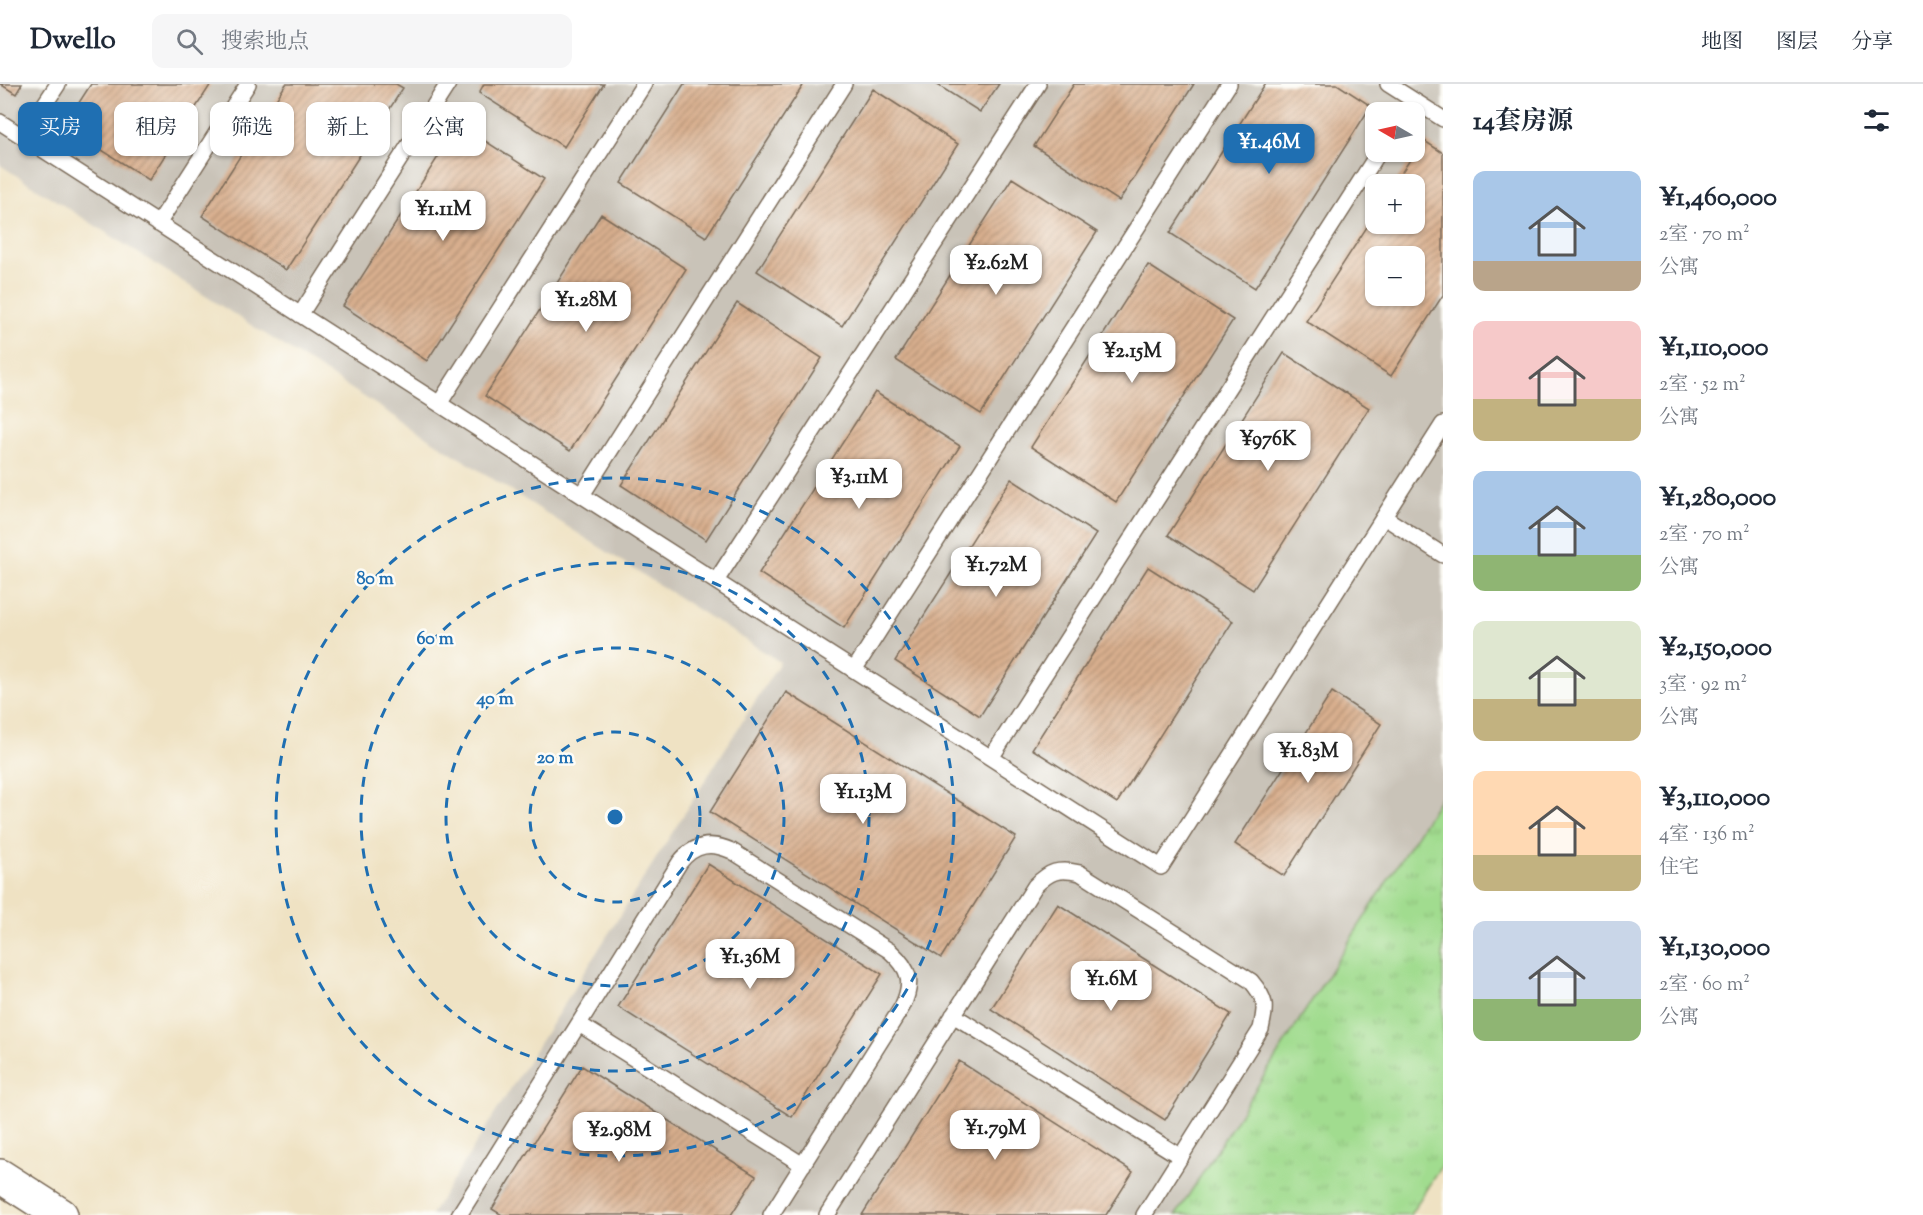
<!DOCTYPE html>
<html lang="zh">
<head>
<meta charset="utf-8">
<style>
	:root { --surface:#fff; --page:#f6f6f7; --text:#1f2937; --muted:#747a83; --line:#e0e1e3; --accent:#1f6fb2 }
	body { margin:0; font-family:"Sorts Mill Goudy","Noto Serif SC",serif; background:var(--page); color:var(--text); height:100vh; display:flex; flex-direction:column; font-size:22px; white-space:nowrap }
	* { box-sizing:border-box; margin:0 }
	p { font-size:20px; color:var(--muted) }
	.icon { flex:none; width:33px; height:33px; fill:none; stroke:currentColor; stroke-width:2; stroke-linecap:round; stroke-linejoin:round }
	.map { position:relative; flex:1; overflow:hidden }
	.sheet { display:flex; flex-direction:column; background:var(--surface); width:480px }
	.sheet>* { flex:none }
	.top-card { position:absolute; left:18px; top:18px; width:570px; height:54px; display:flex; gap:12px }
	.needle { width:39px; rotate:279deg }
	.tools { position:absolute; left:1365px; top:18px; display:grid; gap:12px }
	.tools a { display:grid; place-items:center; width:60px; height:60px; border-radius:12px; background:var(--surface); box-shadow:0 2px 4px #0004; font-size:30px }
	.price { position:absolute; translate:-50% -51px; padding:0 14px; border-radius:12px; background:#fff; color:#222; font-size:20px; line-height:39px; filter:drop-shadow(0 2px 3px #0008) }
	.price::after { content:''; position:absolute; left:50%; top:36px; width:18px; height:14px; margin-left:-9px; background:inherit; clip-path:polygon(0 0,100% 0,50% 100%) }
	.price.selected { background:var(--accent); color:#fff }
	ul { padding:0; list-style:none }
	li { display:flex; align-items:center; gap:18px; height:150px; padding:0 30px }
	li span { display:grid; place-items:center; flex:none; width:168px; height:120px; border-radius:12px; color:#555 }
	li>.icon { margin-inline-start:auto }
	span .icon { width:72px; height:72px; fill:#fffc; stroke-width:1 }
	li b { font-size:26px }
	h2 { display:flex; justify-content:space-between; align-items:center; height:72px; padding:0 30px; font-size:26px }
	.chip { padding:0 21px; border-radius:12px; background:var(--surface); box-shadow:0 2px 4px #0004; font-size:21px; line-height:54px }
	.chip.selected { background:var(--accent); color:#fff }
	header { display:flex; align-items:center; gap:36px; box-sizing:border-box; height:84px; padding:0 30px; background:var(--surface); border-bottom:2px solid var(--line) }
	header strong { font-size:28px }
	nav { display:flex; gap:33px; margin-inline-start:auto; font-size:21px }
	.search { width:420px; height:54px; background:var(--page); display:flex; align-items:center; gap:15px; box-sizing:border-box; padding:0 21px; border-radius:12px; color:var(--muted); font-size:22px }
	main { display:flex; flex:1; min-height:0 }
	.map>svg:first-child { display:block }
	.industrial { fill:#c9c3b8; fill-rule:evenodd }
	.grass { fill:url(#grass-tufts); stroke:#6e8356; stroke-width:1.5 }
	.building { fill:url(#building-hatch); fill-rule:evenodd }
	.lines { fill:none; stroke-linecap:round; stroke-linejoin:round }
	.service-casing { stroke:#7a6a58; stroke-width:18 }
	.tertiary-casing { stroke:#7a6a58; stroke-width:36 }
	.service { stroke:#fff; stroke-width:15 }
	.tertiary { stroke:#fff; stroke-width:33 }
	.ring { fill:none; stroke:#1f6fb2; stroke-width:3; stroke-dasharray:10 8 }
	.centre { fill:#1f6fb2; stroke:#fdfcf7; stroke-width:3 }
	.ring-label { font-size:18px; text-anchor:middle; font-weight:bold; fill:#1f6fb2; stroke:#fdfcf7; stroke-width:5; stroke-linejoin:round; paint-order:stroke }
</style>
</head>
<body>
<header>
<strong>Dwello</strong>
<div class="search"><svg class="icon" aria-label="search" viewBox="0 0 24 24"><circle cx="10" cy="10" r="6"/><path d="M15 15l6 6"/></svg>搜索地点</div>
<nav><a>地图</a><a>图层</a><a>分享</a></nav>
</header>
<main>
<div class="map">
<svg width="1443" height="1131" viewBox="0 0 1443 1131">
	<defs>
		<pattern id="grass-tufts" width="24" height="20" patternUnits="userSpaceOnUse" patternTransform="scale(1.5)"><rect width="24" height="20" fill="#a1dc8f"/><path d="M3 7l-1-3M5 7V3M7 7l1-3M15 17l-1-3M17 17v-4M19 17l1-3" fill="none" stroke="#8cbd7b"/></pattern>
		<pattern id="building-hatch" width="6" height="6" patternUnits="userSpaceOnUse" patternTransform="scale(1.5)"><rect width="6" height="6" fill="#d8af8e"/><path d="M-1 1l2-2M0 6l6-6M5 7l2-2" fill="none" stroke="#b08f73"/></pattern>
	</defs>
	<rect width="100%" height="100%" fill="#fdfcf7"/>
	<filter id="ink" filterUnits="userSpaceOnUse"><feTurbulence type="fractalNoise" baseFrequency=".0167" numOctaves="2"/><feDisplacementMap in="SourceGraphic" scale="12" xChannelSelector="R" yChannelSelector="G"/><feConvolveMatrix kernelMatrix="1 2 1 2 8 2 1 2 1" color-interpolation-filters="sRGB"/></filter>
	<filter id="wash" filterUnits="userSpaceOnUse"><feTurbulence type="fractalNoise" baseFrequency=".008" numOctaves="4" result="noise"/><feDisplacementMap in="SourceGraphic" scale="24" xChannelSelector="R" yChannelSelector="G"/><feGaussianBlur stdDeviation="1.35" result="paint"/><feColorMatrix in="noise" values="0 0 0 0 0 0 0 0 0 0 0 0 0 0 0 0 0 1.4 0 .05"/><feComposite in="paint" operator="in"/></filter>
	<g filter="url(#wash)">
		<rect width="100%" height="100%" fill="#efe2c3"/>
		<path class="industrial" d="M 0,0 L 1443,0 L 1443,708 L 1176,1131 L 431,1131 L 780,578 L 0,81 ZM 1376,28 L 1414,28 L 1414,68 L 1376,68 ZM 1376,100 L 1414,100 L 1414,140 L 1376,140 ZM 1376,172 L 1414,172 L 1414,212 L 1376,212 Z"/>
		<path class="grass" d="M 1443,709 L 1443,1079 L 1410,1131 L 1176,1131 Z"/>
		<g id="blocks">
			<path class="building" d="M 0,0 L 22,0 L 16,10 Z
				M 91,0 L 211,0 L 149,96 L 64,42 Z
				M 286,0 L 396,0 L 403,4 L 286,186 L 202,132 Z
				M 484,0 L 604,0 L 564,63 L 479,9 Z
				M 684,0 L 804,0 L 706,153 L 621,99 Z
				M 936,0 L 999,0 L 980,28 Z
				M 1074,0 L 1194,0 L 1119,117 L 1034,62 Z
				M 1265,0 L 1337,0 L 1371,22 L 1255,204 L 1170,149 Z
				M 873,5 L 958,60 L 842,242 L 757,187 Z
				M 459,40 L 544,95 L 427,277 L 343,222 Z
				M 1423,56 L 1443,69 L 1443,211 L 1391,292 L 1306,237 L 1376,129 L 1376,140 L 1414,140 L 1414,100 L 1394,100 ZM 1376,172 L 1414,172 L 1414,212 L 1376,212 Z
				M 1012,94 L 1097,148 L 981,330 L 896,276 Z
				M 601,130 L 686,185 L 570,367 L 485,312 Z
				M 1148,181 L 1233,236 L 1116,418 L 1031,363 Z
				M 737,219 L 822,274 L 706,456 L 621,401 Z
				M 1284,269 L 1369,324 L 1253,506 L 1168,451 Z
				M 875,308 L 960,362 L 844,544 L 759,489 Z
				M 1011,395 L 1096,450 L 980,632 L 895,577 Z
				M 1148,483 L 1233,537 L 1117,719 L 1032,665 Z
				M 786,608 L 1016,753 L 941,874 L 710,728 Z
				M 1332,608 L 1381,640 L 1284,792 L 1235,760 Z
				M 708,780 L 882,890 L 792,1033 L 618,923 Z
				M 1058,820 L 1231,930 L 1165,1036 L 991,925 Z
				M 959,977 L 1133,1088 L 1106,1131 L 862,1131 Z
				M 582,982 L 756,1092 L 731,1131 L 502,1131 L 492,1125 Z"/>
		</g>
	</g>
	<g filter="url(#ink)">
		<use href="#blocks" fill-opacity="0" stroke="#7a6a58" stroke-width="1.5"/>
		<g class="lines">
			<g class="service-casing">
				<path id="service" d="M 1388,0 L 1443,35
					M 0,38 L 1161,783 L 1443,340
					M 23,53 L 58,0
					M 158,140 L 248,0
					M 300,231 L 448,0
					M 439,320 L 644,0
					M 582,411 L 844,0
					M 1384,433 L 1443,471
					M 716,497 L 1038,0
					M 854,586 L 1229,0
					M 991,674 L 1379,68
					M 953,931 L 1181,1073
					M 579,940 L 803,1081
					M 459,1131 L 680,778 C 695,759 712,758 732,767 L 890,867 C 910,885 914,898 902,923 L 771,1131
					M 827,1131 L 1035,802 C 1050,787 1058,784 1080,789 L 1251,897 C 1267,916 1266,921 1261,945 L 1144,1131"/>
			</g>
			<g class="tertiary-casing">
				<path id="tertiary" d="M 0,1092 L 61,1131"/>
			</g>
			<use href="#service" class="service"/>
			<use href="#tertiary" class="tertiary"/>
		</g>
	</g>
	<g class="ring">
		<circle cx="615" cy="733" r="85"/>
		<circle cx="615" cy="733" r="169"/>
		<circle cx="615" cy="733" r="254"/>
		<circle cx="615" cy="733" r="339"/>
	</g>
	<circle cx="615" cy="733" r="9" class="centre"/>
	<g class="ring-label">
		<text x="375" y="500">80 m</text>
		<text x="435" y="560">60 m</text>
		<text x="495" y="620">40 m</text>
		<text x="555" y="679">20 m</text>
	</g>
</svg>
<div class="tools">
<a><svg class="needle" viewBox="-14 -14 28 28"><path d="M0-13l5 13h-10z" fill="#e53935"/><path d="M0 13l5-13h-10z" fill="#747a83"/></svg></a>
<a>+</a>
<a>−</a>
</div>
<b class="price selected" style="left:1269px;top:91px">¥1.46M</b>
<b class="price" style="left:443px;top:158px">¥1.11M</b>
<b class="price" style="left:996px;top:212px">¥2.62M</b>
<b class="price" style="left:586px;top:249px">¥1.28M</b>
<b class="price" style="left:1132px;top:300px">¥2.15M</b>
<b class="price" style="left:1268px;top:388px">¥976K</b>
<b class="price" style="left:859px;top:426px">¥3.11M</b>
<b class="price" style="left:996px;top:514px">¥1.72M</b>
<b class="price" style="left:1308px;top:700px">¥1.83M</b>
<b class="price" style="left:863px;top:741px">¥1.13M</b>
<b class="price" style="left:750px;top:906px">¥1.36M</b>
<b class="price" style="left:1111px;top:928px">¥1.6M</b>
<b class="price" style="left:995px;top:1077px">¥1.79M</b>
<b class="price" style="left:619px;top:1079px">¥2.98M</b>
<div class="top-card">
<a class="chip selected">买房</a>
<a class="chip">租房</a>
<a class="chip">筛选</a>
<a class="chip">新上</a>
<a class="chip">公寓</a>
</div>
</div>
<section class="sheet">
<h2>14套房源<svg class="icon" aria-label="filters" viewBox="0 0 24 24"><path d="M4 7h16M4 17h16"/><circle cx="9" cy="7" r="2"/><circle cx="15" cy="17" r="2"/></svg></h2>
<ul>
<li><span style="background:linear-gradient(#a9c7e8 75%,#b9a48a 0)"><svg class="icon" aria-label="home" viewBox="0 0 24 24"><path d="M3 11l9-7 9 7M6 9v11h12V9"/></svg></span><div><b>¥1,460,000</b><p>2室 · 70 m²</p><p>公寓</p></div></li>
<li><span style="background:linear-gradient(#f6c9c9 65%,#c2b280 0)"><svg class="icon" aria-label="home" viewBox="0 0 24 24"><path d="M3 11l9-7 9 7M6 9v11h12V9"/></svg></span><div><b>¥1,110,000</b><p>2室 · 52 m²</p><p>公寓</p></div></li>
<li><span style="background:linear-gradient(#a9c7e8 70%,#8fb573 0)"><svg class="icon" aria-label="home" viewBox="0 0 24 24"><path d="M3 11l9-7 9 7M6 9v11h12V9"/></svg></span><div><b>¥1,280,000</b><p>2室 · 70 m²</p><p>公寓</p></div></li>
<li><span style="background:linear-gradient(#dfe7d0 65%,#c2b280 0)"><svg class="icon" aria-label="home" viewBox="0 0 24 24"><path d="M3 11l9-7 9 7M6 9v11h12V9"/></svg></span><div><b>¥2,150,000</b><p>3室 · 92 m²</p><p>公寓</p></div></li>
<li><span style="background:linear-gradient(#ffd9b3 70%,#c2b280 0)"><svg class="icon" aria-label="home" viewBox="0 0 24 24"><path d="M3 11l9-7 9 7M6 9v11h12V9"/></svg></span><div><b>¥3,110,000</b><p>4室 · 136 m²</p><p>住宅</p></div></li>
<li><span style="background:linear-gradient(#c9d6e8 65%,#8fb573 0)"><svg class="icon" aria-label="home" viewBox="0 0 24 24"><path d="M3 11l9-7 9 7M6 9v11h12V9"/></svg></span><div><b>¥1,130,000</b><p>2室 · 60 m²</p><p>公寓</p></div></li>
</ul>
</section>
</main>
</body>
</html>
